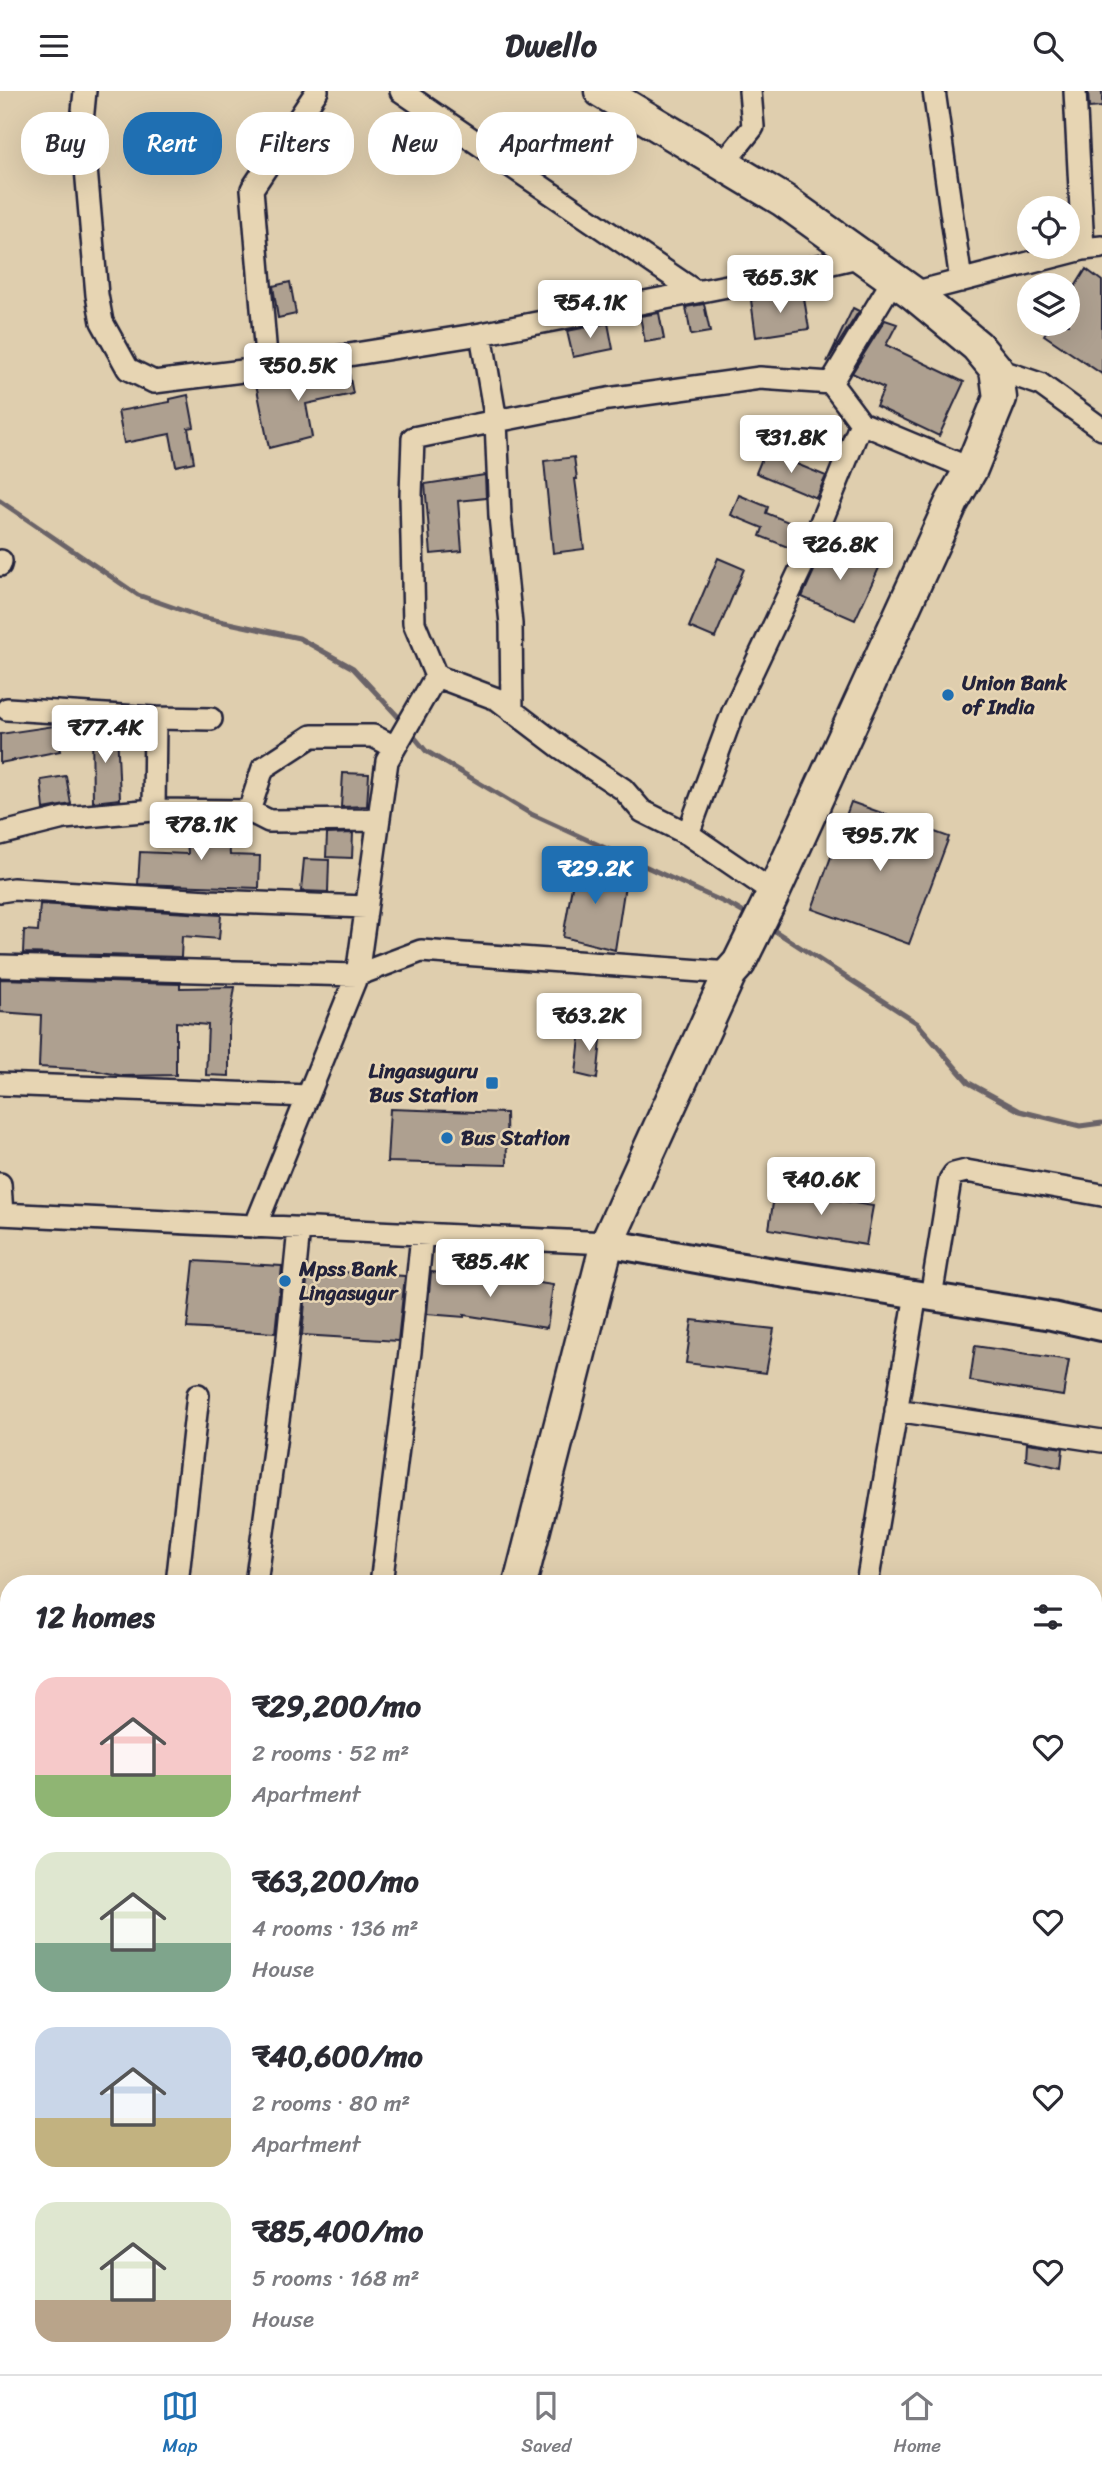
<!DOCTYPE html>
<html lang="en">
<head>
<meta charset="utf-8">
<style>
	:root { --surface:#fff; --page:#f2f2f3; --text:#2b2b33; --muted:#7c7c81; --line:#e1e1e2; --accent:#1f6fb2 }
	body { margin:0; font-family:Sriracha,sans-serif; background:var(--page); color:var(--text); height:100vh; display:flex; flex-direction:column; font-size:26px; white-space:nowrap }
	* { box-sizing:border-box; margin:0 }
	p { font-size:23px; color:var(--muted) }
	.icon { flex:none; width:38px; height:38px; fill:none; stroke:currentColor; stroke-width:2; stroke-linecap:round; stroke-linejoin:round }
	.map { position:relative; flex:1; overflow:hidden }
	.panel { position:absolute; left:0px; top:1484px; width:1102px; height:800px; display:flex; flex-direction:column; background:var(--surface); border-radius:28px 28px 0 0; box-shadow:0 7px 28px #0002 }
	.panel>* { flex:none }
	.guide { position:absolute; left:21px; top:21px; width:700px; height:63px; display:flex; gap:14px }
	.controls { position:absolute; left:1017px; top:105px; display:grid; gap:14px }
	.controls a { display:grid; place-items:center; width:63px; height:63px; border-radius:50%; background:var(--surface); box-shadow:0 7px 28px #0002; font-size:35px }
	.price { position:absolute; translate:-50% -60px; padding:0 16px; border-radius:7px; background:#fff; color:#222; font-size:23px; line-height:46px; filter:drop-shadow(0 2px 4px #0008) }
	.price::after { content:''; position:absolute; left:50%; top:42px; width:21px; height:16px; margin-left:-10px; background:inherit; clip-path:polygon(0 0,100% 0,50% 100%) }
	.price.active { background:var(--accent); color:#fff }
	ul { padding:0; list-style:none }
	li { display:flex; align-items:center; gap:21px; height:175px; padding:0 35px }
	li span { display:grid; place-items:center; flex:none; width:196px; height:140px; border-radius:21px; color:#555 }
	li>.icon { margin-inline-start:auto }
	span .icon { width:84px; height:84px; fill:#fffc; stroke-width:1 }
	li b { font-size:30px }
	h2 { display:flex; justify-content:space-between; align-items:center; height:84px; padding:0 35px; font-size:30px }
	.chip { padding:0 24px; border-radius:28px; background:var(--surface); box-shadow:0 7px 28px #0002; font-size:24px; line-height:63px }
	.chip.active { background:var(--accent); color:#fff }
	header { display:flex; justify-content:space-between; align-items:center; height:91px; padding:0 35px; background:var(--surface); font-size:32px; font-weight:700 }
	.tabs { display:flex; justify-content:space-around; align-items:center; height:98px; border-top:2px solid var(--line); background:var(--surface); font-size:19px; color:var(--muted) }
	.tabs a { display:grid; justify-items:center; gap:4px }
	.tabs .active { color:var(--accent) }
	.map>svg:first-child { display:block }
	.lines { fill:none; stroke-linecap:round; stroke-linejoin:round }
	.stream { stroke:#6a6367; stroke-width:5 }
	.building { fill:#aea090; stroke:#22223b; stroke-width:2 }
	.minor-casing { stroke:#22223b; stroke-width:26 }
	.major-casing { stroke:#22223b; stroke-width:32 }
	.highway-casing { stroke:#22223b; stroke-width:37 }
	.minor { stroke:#e7d5b3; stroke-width:21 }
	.major { stroke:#e7d5b3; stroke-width:26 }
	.highway { stroke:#e7d5b3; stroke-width:32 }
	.poi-dot { fill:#1f6fb2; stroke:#e7d5b3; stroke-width:2.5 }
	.labels { text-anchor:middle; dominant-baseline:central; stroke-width:5; stroke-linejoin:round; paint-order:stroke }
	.poi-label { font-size:21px; font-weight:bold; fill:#22223b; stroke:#e7d5b3; text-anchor:start }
</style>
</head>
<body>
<header><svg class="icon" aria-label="menu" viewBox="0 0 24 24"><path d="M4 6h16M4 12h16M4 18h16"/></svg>Dwello<svg class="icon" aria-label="search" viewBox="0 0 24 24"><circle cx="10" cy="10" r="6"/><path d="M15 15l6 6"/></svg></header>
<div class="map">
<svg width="1102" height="2283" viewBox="0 0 1102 2283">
	<rect width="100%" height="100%" fill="#dfceae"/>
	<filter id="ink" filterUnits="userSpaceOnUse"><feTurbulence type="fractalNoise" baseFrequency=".0143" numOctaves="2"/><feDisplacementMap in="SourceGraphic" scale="14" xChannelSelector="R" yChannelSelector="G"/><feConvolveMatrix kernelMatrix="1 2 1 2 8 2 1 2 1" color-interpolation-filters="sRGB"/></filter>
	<g filter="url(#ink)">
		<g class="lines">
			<path class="stream" d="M 0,410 L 138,504 L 201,526 L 299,547 L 353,577 L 403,631
				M 411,642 L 426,660 L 531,723 L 732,815 L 751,826
				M 769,836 L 917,932 L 969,992 L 1020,1020 L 1080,1035 L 1102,1032"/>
		</g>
		<path class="building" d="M 1088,0 L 1102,0 L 1102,16 L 1089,17 Z
			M 1086,178 L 1102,190 L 1102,283 L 1044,244 L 1051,233 L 1068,233 L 1068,207 Z
			M 290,191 L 296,223 L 278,227 L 273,195 Z
			M 803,201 L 809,238 L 756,246 L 751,209 Z
			M 704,213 L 710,241 L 691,244 L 686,216 Z
			M 853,217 L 859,220 L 827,271 L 839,246 Z
			M 659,222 L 664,248 L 645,251 L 640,225 Z
			M 885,229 L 897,233 L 886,254 L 964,291 L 939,345 L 876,315 L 884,297 L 852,282 Z
			M 608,232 L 613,258 L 573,266 L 567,240 Z
			M 348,277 L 353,303 L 306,313 L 312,346 L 269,357 L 256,293 Z
			M 188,304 L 194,336 L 188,337 L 194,371 L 176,375 L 170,343 L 124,352 L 118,320 L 170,311 L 170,308 Z
			M 765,360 L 826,385 L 816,407 L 756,382 Z
			M 574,366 L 577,388 L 575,388 L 584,458 L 553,462 L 544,370 Z
			M 485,384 L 486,407 L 458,410 L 462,460 L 431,463 L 425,393 Z
			M 739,404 L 768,416 L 766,422 L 801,436 L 799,441 L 802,442 L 795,459 L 760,445 L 763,437 L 731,424 Z
			M 826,453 L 879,477 L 855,529 L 802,506 Z
			M 718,467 L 744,478 L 715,547 L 689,536 Z
			M 54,635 L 60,660 L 0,672 L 0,643 Z
			M 92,636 L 117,638 L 120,708 L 93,711 Z
			M 343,682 L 369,683 L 367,715 L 341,716 Z
			M 66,685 L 71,713 L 44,718 L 41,689 Z
			M 851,711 L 949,746 L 909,853 L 812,818 Z
			M 186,732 L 228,733 L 230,764 L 260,765 L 259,797 L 138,793 L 140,761 L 188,763 Z
			M 353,742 L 352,767 L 326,766 L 327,743 Z
			M 304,768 L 329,769 L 328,801 L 301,800 Z
			M 576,773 L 627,781 L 615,859 L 563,846 Z
			M 40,813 L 221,824 L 219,848 L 182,845 L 181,866 L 23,862 L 24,839 L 38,840 Z
			M 0,888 L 180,893 L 180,897 L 235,896 L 229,934 L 229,985 L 206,984 L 208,934 L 176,931 L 176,984 L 123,985 L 93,979 L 39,976 L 41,924 L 0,921 Z
			M 581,938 L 602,940 L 597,988 L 576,983 Z
			M 390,1018 L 506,1022 L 507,1074 L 387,1071 Z
			M 775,1099 L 873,1115 L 866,1154 L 769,1138 Z
			M 194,1170 L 282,1175 L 275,1242 L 187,1237 Z
			M 308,1179 L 405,1185 L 398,1250 L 302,1244 Z
			M 431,1181 L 485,1186 L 485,1184 L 553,1194 L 547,1237 L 464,1224 L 464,1226 L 427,1223 Z
			M 692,1229 L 774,1238 L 766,1282 L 686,1272 Z
			M 975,1255 L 1069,1269 L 1063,1305 L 970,1290 Z
			M 1027,1352 L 1063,1357 L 1061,1377 L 1026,1369 Z"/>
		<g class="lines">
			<g class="minor-casing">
				<path id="minor" d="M 85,0 L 82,31 L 97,204 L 102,231 L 128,278 L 154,291 L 267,277
					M 317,0 L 252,98 L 267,277 L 481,243
					M 401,0 L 696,201
					M 934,0 L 961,190
					M 1075,0 L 1083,158
					M 723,73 L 753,36 L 750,0
					M 913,202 L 1083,158 L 1102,156
					M 996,278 L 1040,293 L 1102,338
					M 831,292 L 861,332
					M 0,474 L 1,470
					M 7,618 L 155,627 L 154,719
					M 512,620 L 511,533 L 500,425 L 496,330 L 608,308 L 760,287 L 831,292 L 893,189
					M 155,627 L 211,628
					M 249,720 L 263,677 L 312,645 L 373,645 L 395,656
					M 0,743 L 64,727 L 154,719 L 249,720 L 269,730 L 378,729
					M 688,743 L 733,621 L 811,456 L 861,332 L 971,378
					M 0,800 L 13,798 L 208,810 L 366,816
					M 773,801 L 688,743 L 642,720 L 623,698 L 560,656 L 497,608 L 436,585 L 414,532 L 411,404 L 413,347 L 496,330 L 481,243 L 763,188 L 862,165
					M 0,875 L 357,884 L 387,670 L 436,585
					M 0,993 L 308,1005
					M 0,1093 L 2,1123
					M 0,1123 L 607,1152
					M 255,1136 L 357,884 L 421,860 L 730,882
					M 931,1206 L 950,1089 L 954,1083 L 966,1080 L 1102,1104
					M 896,1319 L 1102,1350
					M 177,1493 L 198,1304
					M 256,1493 L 285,1277 L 299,1138
					M 381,1493 L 410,1261 L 422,1144
					M 867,1493 L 916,1203
					M 0,1577 L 9,1578
					M 1094,1722 L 1102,1722
					M 9,1809 L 1,1810 L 2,1851 L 9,1851
					M 0,1916 L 9,1916
					M 1094,2070 L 1102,2069
					M 0,2144 L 9,2144
					M 190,2275 L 191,2283
					M 270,2275 L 272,2283
					M 482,2275 L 484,2283
					M 910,2283 L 914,2275"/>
			</g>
			<g class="major-casing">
				<path id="major" d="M 607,1152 L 730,1174 L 1052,1225 L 1102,1236"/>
			</g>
			<g class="highway-casing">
				<path id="highway" d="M 520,1493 L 607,1152 L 730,882 L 739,872 L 771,807 L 952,411 L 971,378 L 1000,307 L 996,278 L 977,255 L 913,202 L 783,109 L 601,0
					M 602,2275 L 604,2283"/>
			</g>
			<use href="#minor" class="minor"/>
			<use href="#major" class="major"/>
			<use href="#highway" class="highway"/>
		</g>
	</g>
	<g class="poi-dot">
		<circle cx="948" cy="604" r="7"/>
		<rect x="485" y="985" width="14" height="14" rx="3.5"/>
		<circle cx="447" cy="1047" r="7"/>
		<circle cx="285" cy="1190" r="7"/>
	</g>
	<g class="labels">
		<g class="poi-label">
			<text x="962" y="592">Union Bank<tspan x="962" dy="24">of India</tspan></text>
			<text x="478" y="980" text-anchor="end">Lingasuguru<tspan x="478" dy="24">Bus Station</tspan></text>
			<text x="461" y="1047">Bus Station</text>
			<text x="299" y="1178">Mpss Bank<tspan x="299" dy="24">Lingasugur</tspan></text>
		</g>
	</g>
</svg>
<div class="controls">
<a><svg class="icon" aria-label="locate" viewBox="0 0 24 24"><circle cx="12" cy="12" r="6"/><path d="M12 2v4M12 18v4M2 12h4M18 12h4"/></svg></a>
<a><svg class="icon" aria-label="layers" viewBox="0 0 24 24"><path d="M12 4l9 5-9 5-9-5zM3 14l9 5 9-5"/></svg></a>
</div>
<b class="price" style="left:780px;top:224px">₹65.3K</b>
<b class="price" style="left:590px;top:249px">₹54.1K</b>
<b class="price" style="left:298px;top:312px">₹50.5K</b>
<b class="price" style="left:791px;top:384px">₹31.8K</b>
<b class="price" style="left:840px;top:491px">₹26.8K</b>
<b class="price" style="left:105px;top:674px">₹77.4K</b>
<b class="price" style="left:201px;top:771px">₹78.1K</b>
<b class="price" style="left:880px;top:782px">₹95.7K</b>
<b class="price active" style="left:595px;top:815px">₹29.2K</b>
<b class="price" style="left:589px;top:962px">₹63.2K</b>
<b class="price" style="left:821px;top:1126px">₹40.6K</b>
<b class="price" style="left:490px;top:1208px">₹85.4K</b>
<div class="guide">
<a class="chip">Buy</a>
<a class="chip active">Rent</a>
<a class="chip">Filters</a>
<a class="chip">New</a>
<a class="chip">Apartment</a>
</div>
<section class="panel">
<h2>12 homes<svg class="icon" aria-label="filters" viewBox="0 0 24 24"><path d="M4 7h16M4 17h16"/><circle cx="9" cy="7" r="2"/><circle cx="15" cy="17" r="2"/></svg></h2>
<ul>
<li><span style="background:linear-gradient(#f6c9c9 70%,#8fb573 0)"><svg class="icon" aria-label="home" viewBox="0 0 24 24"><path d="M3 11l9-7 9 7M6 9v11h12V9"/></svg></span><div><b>₹29,200/mo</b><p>2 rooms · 52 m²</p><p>Apartment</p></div><svg class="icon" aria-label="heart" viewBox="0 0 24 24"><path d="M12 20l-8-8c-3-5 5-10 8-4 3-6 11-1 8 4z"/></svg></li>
<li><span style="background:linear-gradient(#dfe7d0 65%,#7fa58c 0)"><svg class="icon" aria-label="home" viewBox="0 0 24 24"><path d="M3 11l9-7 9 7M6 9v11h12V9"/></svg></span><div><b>₹63,200/mo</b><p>4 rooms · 136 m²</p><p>House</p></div><svg class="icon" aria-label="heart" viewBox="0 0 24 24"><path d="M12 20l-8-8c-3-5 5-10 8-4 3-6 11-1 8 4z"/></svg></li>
<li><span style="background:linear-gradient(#c9d6e8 65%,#c2b280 0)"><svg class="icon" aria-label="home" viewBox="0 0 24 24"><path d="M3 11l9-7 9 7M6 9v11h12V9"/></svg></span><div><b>₹40,600/mo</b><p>2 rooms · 80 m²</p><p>Apartment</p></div><svg class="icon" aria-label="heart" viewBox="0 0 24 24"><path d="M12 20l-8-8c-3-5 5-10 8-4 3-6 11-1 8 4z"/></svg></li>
<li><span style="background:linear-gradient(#dfe7d0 70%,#b9a48a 0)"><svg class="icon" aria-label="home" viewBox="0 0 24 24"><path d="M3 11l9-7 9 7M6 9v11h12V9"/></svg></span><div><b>₹85,400/mo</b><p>5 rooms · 168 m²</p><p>House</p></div><svg class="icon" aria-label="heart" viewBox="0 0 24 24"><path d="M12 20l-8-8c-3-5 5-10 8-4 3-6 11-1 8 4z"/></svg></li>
</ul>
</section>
</div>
<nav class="tabs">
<a class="active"><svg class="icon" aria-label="map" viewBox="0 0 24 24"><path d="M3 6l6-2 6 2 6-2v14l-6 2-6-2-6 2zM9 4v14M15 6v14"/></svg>Map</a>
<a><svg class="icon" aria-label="saved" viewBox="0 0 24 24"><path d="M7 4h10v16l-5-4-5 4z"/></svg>Saved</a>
<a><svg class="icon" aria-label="home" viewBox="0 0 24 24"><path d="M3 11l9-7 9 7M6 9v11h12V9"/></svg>Home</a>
</nav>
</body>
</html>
